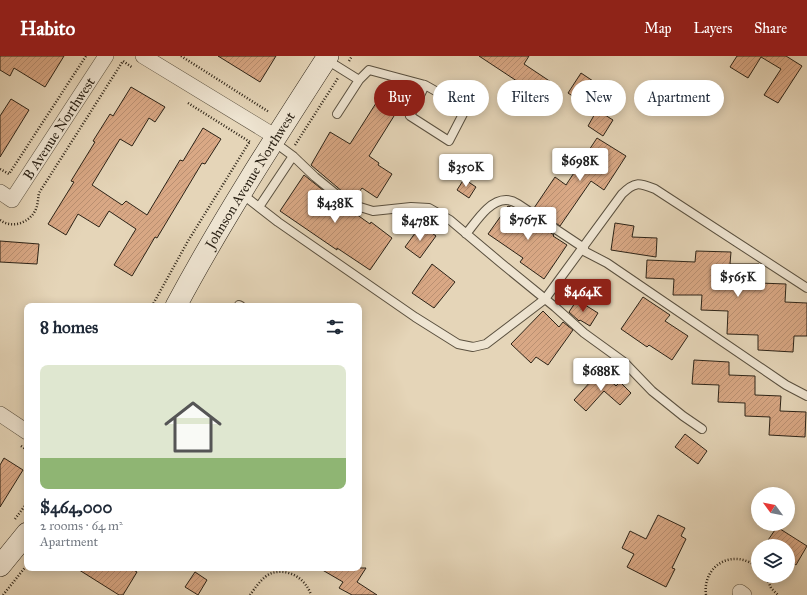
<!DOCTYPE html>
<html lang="en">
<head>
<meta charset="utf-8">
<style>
	:root { --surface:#fff; --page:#f2f2f3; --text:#1f2937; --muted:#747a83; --line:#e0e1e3; --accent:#8f2418 }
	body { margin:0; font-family:"IM FELL Great Primer",serif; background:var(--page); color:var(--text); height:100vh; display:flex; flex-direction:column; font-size:15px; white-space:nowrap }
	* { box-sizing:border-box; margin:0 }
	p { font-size:13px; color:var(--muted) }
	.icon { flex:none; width:22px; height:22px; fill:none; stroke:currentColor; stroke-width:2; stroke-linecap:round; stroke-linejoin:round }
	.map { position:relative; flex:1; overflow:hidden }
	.details { position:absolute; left:24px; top:247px; width:338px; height:268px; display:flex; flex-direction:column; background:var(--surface); border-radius:8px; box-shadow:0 2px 10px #0003 }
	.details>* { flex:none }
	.top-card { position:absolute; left:374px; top:24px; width:373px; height:36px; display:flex; gap:8px }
	.needle { width:26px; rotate:302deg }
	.fabs { position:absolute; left:751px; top:431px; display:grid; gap:8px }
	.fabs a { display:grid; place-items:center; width:44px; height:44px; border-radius:50%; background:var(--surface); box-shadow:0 2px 10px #0003; font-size:20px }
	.price { position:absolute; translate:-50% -34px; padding:0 9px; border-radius:4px; background:#fff; color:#222; font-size:13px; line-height:26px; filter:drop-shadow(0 1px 2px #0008) }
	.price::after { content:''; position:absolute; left:50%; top:24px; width:12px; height:9px; margin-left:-6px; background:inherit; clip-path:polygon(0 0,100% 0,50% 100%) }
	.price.current { background:var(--accent); color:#fff }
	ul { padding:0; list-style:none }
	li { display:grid; align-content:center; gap:8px; height:212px; padding:0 16px }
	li+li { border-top:1px solid var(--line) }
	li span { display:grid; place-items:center; height:124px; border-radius:8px; color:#555 }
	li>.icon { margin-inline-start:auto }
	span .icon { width:72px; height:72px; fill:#fffc; stroke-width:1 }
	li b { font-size:17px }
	h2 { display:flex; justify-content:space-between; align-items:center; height:48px; padding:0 16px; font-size:17px }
	.chip { padding:0 14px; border-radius:18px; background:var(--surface); box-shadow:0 2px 10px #0003; font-size:14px; line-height:36px }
	.chip.current { background:var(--accent); color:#fff }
	header { display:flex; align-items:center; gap:24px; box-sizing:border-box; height:56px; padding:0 20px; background:var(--accent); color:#fff }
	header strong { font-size:19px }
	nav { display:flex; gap:22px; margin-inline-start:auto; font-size:14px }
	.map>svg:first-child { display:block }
	.building { fill:url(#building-hatch); stroke:#2c2317 }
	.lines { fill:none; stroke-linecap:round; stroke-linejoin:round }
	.lane-casing { stroke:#5a503f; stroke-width:10 }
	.street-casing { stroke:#5a503f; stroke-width:16 }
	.secondary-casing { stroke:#2c2317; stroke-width:22 }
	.path { stroke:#2c2317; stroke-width:2.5; stroke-dasharray:1 2; stroke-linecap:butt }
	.lane { stroke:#eee4d1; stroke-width:8 }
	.street { stroke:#eee4d1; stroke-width:15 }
	.secondary { stroke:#eee4d1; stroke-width:21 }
	.labels { text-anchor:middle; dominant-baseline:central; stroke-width:4; stroke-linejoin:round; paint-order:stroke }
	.street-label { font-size:14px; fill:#2c2317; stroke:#eee4d1 }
</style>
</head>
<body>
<header>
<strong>Habito</strong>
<nav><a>Map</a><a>Layers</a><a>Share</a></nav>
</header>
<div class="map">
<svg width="807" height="539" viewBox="0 0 807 539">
	<defs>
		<pattern id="building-hatch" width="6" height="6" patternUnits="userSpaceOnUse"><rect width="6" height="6" fill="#d9a885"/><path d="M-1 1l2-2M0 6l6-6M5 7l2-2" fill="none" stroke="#ba9072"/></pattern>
	</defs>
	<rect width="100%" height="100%" fill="#e5d5b8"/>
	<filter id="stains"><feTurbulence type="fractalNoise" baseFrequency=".005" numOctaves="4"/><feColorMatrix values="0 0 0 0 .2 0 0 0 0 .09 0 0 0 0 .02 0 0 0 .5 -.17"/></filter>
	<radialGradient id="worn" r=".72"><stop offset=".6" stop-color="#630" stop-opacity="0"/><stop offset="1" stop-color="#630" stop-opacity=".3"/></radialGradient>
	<path class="building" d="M 0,0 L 64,0 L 45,31 L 14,12 L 10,20 L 0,14 Z
		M 218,0 L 276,0 L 260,26 Z
		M 479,0 L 529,0 L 524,8 L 551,26 L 541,41 Z
		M 737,0 L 786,0 L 802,10 L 778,47 L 764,39 L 781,13 L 761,1 L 748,22 L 730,11 Z
		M 581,17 L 599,29 L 586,49 L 568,37 Z
		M 131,31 L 165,51 L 155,66 L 149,62 L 132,90 L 120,83 L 92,129 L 122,149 L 126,145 L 147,159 L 180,104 L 183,105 L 203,72 L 221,83 L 205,108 L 202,107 L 157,182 L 155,181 L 132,220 L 114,209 L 136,173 L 109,155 L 99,171 L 78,158 L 66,179 L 48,168 L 74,126 L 71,125 L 95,86 L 93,85 L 110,58 L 113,60 Z
		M 385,33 L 404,44 L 369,100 L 379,107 L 378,109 L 392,118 L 377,142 L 362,132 L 354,143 L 350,142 L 311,109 L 330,76 L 350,88 Z
		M 11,43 L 29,54 L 0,101 L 0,60 Z
		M 597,54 L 613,64 L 603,80 L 588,70 Z
		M 597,82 L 626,100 L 604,134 L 591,125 L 560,170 L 534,152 L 555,121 L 566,129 Z
		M 304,119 L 344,151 L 349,153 L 370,168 L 371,166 L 392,182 L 370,214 L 337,192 L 337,194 L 280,155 Z
		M 464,123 L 476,131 L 469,142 L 457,134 Z
		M 508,150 L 515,153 L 554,179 L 553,180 L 567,189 L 544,223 L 520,206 L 523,202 L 488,178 Z
		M 615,167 L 634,170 L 632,181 L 657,182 L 656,201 L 611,194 Z
		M 421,169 L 436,180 L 420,202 L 405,191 Z
		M 0,185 L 39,188 L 37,208 L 0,206 Z
		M 696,195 L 731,196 L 730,208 L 759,208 L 759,227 L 786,228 L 785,246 L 807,247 L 807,280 L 794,280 L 793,296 L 758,294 L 758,279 L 727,278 L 728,255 L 701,254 L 702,239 L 673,239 L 674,223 L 646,222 L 647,204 L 695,206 Z
		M 432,208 L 455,226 L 434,252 L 412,237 Z
		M 643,241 L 670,259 L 665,265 L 688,280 L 672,304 L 649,289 L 647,291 L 621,273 Z
		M 577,244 L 598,257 L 590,270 L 580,264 L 579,265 L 569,256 Z
		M 543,255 L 559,271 L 563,266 L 573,274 L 548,309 L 536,301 L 531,307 L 511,288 Z
		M 694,304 L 729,306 L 729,319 L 755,320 L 755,339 L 781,340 L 780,355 L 806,356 L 805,381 L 769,379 L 770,361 L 745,360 L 745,347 L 718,346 L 719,329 L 692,328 Z
		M 600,315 L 616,330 L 620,326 L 631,337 L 620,349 L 604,335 L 586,355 L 574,344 Z
		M 685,378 L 707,395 L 698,408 L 675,391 Z
		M 4,402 L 23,414 L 0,451 L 0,409 Z
		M 658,459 L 685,472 L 681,480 L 686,483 L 672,512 L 675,513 L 666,531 L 627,511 L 634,498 L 622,492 L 630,475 L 646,483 Z
		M 777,471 L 807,490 L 796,509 L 788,504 L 788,490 L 764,490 Z
		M 76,512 L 130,512 L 137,516 L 123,539 L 119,539 Z
		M 319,512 L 366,512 L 357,526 L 377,539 L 352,539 L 339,532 L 343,526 Z
		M 195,516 L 207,524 L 198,539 L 185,531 Z"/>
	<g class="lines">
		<g class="lane-casing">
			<path id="lane" d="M 327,4 L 359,24 L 369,14 L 425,29 L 448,42 L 463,58 L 449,85 L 410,60 L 425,29
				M 337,58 L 359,24
				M 274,86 L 293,100 L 315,121 L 347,147 L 373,155 L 411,151 L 429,152 L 450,164 L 501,207 L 555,251 L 584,277 L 624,306 L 652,335 L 683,360 L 702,373
				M 242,138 L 278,166 L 415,261 L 458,288 L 473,291 L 486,288 L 545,243 L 622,138 C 635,125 639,127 655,133 L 807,232
				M 259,151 L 293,100
				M 466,178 C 476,166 489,144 506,144 C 510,144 515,146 518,148 L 584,192
				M 582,194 L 607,207 L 786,329 L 807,340
				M 239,250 L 239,249 L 241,250"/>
		</g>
		<g class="street-casing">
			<g id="street">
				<path d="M 143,0 L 276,81"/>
				<path id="s1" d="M 0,136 L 12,144 L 106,0"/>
				<path d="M 0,358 L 27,376"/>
				<path d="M 740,536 L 744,539"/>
			</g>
		</g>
		<g class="secondary-casing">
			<g id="secondary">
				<path id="s2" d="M 176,250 C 222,164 275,82 328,0"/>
				<path d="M 0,510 L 27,477"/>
			</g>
		</g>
		<path class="path" d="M 181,0 L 269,56
			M 349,5 L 352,0
			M 188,47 L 250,86
			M 295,89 L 338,22
			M 0,113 L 9,118 L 86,0
			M 0,164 C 12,173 30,167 36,153 C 38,148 38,142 39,137 L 123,5 L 133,12
			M 152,250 L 188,185 L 250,85
			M 21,390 L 27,394
			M 15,463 L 27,447
			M 766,520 L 771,532 L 778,539
			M 3,539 L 27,509
			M 250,539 C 255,532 263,520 272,517 C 289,512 306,523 311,539
			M 706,539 C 702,509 734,491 758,512"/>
		<use href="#lane" class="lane"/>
		<use href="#street" class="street"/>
		<use href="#secondary" class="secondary"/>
	</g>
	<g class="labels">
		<g class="street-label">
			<text stroke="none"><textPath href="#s1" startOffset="100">B Avenue Northwest</textPath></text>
			<text stroke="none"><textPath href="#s2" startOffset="146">Johnson Avenue Northwest</textPath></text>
		</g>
	</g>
	<rect width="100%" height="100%" filter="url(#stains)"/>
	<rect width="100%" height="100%" fill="url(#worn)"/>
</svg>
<div class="fabs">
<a><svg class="needle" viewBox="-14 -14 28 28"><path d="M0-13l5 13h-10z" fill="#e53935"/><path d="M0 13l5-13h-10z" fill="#747a83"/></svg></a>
<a><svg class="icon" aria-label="layers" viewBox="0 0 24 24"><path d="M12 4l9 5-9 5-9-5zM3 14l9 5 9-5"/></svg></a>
</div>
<b class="price" style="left:580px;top:126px">$698K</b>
<b class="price" style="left:466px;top:132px">$350K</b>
<b class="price" style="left:335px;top:168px">$438K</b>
<b class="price" style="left:528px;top:185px">$767K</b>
<b class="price" style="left:420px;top:186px">$478K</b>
<b class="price" style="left:738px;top:242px">$565K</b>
<b class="price current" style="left:583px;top:257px">$464K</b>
<b class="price" style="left:601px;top:336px">$688K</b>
<div class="top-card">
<a class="chip current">Buy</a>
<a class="chip">Rent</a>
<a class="chip">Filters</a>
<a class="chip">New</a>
<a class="chip">Apartment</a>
</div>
<section class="details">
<h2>8 homes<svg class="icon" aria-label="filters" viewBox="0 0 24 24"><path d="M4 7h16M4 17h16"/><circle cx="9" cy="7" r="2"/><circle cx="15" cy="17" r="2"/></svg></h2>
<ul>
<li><span style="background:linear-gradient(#dfe7d0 75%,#8fb573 0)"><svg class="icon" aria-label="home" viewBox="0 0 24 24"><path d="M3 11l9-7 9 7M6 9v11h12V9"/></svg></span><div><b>$464,000</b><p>2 rooms · 64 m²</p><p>Apartment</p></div></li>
</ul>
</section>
</div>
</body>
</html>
